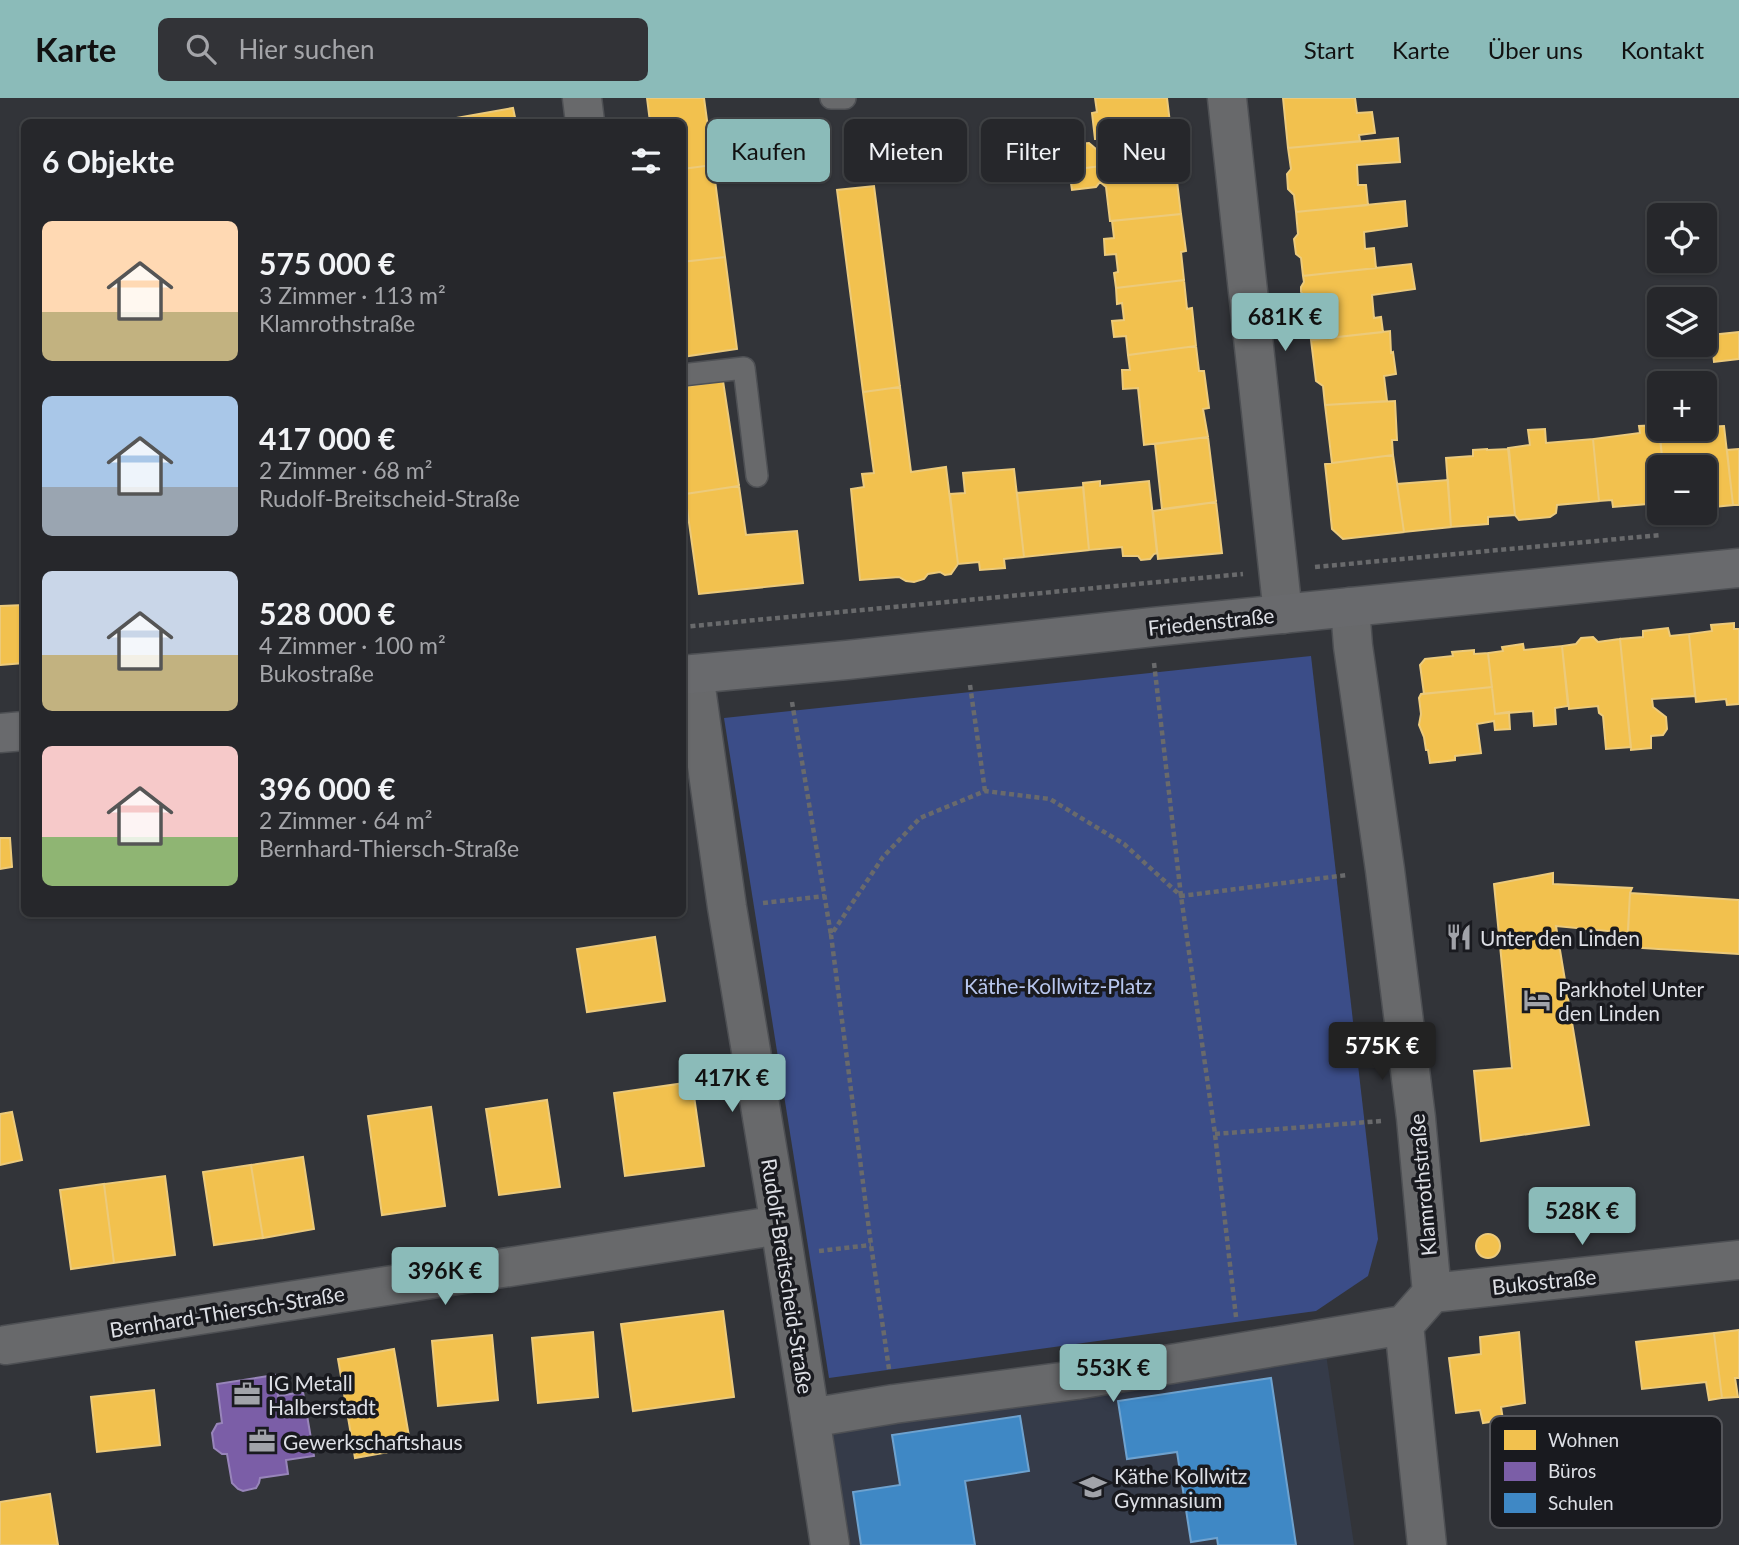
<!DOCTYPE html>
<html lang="de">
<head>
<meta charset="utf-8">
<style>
	:root { --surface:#26272b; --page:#323337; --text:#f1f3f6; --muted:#a4a5a9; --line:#424447; --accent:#8bbbb9 }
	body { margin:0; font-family:Lato,sans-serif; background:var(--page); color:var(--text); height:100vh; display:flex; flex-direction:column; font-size:26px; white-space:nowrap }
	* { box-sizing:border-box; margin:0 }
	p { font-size:23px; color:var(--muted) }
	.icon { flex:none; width:38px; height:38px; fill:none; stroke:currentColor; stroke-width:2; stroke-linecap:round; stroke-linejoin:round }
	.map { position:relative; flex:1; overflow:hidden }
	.drawer { position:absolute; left:21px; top:21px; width:665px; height:798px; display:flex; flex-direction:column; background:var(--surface); border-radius:10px; box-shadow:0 2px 5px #0004,0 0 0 2px var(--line) }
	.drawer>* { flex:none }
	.top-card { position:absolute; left:707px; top:21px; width:665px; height:63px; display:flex; gap:14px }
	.tools { position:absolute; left:1647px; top:105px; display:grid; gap:14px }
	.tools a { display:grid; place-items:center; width:70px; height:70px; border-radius:10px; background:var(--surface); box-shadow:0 2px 5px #0004,0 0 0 2px var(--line); font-size:35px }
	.price { position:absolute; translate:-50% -60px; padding:0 16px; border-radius:7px; background:var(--accent); color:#111; font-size:23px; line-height:46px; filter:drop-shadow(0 2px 4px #0008) }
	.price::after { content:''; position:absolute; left:50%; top:42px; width:21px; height:16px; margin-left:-10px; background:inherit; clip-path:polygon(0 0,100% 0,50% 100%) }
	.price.selected { background:#222; color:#fff }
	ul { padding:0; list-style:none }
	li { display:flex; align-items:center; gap:21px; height:175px; padding:0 21px }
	li span { display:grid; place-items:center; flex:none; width:196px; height:140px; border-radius:10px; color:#555 }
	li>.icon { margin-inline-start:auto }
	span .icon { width:84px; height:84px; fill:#fffc; stroke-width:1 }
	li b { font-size:30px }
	h2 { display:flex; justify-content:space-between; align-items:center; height:84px; padding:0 21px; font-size:30px }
	.chip { padding:0 24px; border-radius:10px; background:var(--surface); box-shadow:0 2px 5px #0004,0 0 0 2px var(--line); font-size:24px; line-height:63px }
	.chip.selected { background:var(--accent); color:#111 }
	header { display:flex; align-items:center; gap:42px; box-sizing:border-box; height:98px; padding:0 35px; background:var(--accent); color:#111 }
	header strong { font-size:33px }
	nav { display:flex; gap:38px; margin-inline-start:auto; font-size:24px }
	.search { width:490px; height:63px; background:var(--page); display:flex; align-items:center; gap:18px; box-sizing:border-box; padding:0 24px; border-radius:10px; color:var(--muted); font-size:26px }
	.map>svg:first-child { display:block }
	.built { fill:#353b49 }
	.green { fill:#3b4d88 }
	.homes { fill:#f2c14e; stroke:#ecca7b; stroke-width:2 }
	.offices { fill:#7b5ea7; stroke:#9885ba; stroke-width:2 }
	.schools { fill:#3f88c5; stroke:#6ea2cf; stroke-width:2 }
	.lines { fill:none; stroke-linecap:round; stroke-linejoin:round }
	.service-casing { stroke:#4e5054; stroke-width:24 }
	.minor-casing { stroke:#4e5054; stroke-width:41 }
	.primary-casing { stroke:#4e5054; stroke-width:41 }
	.path { stroke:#696a6c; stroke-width:4.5; stroke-dasharray:5 3.5; stroke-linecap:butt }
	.service { stroke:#68696b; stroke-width:21 }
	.minor { stroke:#68696b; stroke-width:38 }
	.primary { stroke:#696a6d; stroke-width:38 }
	.labels { text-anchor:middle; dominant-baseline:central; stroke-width:7; stroke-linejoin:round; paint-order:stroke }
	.street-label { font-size:21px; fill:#dddfe5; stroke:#191a1f }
	.poi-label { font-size:21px; fill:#dddfe5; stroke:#191a1f; text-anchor:start }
	.park-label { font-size:21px; fill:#b8c7ef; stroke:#191a1f }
	.key { fill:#191a1f; stroke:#54555a; stroke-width:2 }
	.key-label { font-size:19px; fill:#dddfe5 }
</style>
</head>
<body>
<header>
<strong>Karte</strong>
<div class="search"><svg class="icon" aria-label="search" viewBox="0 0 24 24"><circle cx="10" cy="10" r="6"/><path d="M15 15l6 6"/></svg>Hier suchen</div>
<nav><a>Start</a><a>Karte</a><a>Über uns</a><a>Kontakt</a></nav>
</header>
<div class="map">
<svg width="1739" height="1447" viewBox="0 0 1739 1447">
	<rect width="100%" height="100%" fill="#323439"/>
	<path class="built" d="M 1325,1249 L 1354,1447 L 851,1447 L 830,1331 Z"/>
	<path class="green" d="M 1311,558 L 1378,1141 L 1368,1178 L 1316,1213 L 829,1280 L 724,620 Z"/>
	<path class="homes" d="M 647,0 L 704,0 L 713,67 L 682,71 L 682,24 L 650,24 Z
		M 1095,0 L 1167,0 L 1172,42 L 1165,43 L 1167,60 L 1069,72 L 1066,47 L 1089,45 L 1096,51 L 1101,48 L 1100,41 L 1095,41 L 1092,15 L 1097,14 Z
		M 1283,0 L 1355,0 L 1357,15 L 1372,14 L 1375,35 L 1359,37 L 1360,43 L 1288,50 Z
		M 513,10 L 516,24 L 457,24 L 456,20 Z
		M 1398,40 L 1400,64 L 1357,67 L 1358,87 L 1366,87 L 1368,107 L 1296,114 L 1294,97 L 1288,91 L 1287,76 L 1291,71 L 1288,50 Z
		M 1167,60 L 1169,76 L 1176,75 L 1181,116 L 1110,123 L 1106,89 L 1100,84 L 1096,89 L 1072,92 L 1069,72 Z
		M 713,67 L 725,159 L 682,164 L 682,71 Z
		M 874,88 L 900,289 L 863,294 L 837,92 Z
		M 1405,103 L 1407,128 L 1364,134 L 1365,151 L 1374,150 L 1376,170 L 1303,178 L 1301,160 L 1296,156 L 1294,141 L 1298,136 L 1296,114 Z
		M 1181,116 L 1186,153 L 1181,154 L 1184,182 L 1116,190 L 1114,175 L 1118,174 L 1116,156 L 1105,157 L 1104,141 L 1114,140 L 1112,123 Z
		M 725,159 L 737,251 L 682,259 L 682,164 Z
		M 1411,166 L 1415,191 L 1372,197 L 1374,220 L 1381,219 L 1383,234 L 1311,242 L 1306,200 L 1301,194 L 1301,189 L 1304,184 L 1303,178 Z
		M 1184,182 L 1187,211 L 1192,210 L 1196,248 L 1128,257 L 1126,238 L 1114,239 L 1112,223 L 1124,222 L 1122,205 L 1117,206 L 1116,190 Z
		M 1390,233 L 1391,255 L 1393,254 L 1396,276 L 1384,278 L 1387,303 L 1325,307 L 1323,288 L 1316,283 L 1311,242 Z
		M 1739,234 L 1739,261 L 1714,264 L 1711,237 Z
		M 1196,248 L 1199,273 L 1204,273 L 1209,310 L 1203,311 L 1208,339 L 1144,347 L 1138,290 L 1123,291 L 1122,272 L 1130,272 L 1128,257 Z
		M 723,283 L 739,388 L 685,396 L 682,382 L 682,289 Z
		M 900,289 L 911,374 L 946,369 L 958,466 L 951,476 L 945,477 L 940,474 L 928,476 L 924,481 L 914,484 L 906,483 L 899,479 L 860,482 L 851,391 L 864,389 L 862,376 L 874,375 L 863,294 Z
		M 1395,303 L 1397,342 L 1392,342 L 1393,357 L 1332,365 L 1325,307 Z
		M 1659,327 L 1663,369 L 1659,369 L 1659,405 L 1613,409 L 1612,402 L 1599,403 L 1593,341 L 1640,335 L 1639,328 Z
		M 1724,328 L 1733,407 L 1704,410 L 1704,369 L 1663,369 L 1660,341 L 1705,337 L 1705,329 Z
		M 1545,331 L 1546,345 L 1593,341 L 1599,403 L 1557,407 L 1556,415 L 1550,419 L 1519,422 L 1515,417 L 1508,350 L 1530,347 L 1528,332 Z
		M 1208,339 L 1216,404 L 1162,411 L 1155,346 Z
		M 1487,351 L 1487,352 L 1509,351 L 1515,417 L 1488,419 L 1488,426 L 1451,429 L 1446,360 L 1473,358 L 1473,352 Z
		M 1739,351 L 1739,407 L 1733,407 L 1727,352 Z
		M 1393,357 L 1404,434 L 1343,441 L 1332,431 L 1325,366 Z
		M 1014,371 L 1024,459 L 1004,461 L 1005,470 L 980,472 L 979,464 L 958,466 L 950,396 L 965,395 L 963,375 Z
		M 1448,382 L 1451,429 L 1404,434 L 1397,386 Z
		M 1100,383 L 1100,388 L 1149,383 L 1157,455 L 1154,456 L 1150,461 L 1141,462 L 1138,458 L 1123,458 L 1122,449 L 1089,452 L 1083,385 Z
		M 739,388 L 746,437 L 797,433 L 803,485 L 699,496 L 685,396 Z
		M 1083,389 L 1089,452 L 1024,459 L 1017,395 Z
		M 1216,404 L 1222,455 L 1158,461 L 1153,413 Z
		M 24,507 L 24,565 L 0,567 L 0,508 Z
		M 1734,525 L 1734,531 L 1739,531 L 1739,606 L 1727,607 L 1726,601 L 1696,604 L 1689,536 L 1712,533 L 1711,527 Z
		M 1668,530 L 1670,538 L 1689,536 L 1695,598 L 1652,601 L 1653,609 L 1666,619 L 1667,631 L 1663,637 L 1651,638 L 1651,650 L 1631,652 L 1620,541 L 1643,539 L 1643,533 Z
		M 1593,539 L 1598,544 L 1620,541 L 1631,649 L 1606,651 L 1603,618 L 1599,615 L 1598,608 L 1569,611 L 1562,548 L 1576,546 L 1581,540 Z
		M 1523,546 L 1524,552 L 1562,548 L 1568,608 L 1555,610 L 1556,626 L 1534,628 L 1533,613 L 1495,616 L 1488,555 L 1503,553 L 1502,549 Z
		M 1474,552 L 1474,556 L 1488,555 L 1492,589 L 1424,596 L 1420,567 L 1425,561 L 1453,558 L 1452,554 Z
		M 1492,589 L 1495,616 L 1509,614 L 1510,631 L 1495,632 L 1494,623 L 1477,626 L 1481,655 L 1455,658 L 1455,662 L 1430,665 L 1428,652 L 1426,652 L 1424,639 L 1419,627 L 1421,616 L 1419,600 L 1421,596 Z
		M 0,740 L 10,740 L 12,769 L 0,771 Z
		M 1553,775 L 1553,786 L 1632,790 L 1630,795 L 1628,835 L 1556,828 L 1589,1027 L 1481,1043 L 1474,973 L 1512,970 L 1494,786 Z
		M 1630,795 L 1739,802 L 1739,856 L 1627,849 Z
		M 655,839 L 665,903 L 587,914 L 577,851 Z
		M 692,984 L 704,1068 L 625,1078 L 614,995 Z
		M 547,1002 L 560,1089 L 499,1097 L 486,1011 Z
		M 431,1009 L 445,1108 L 382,1117 L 368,1018 Z
		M 12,1014 L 22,1062 L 0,1067 L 0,1016 Z
		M 303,1059 L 314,1131 L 263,1140 L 251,1067 Z
		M 251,1067 L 263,1140 L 214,1147 L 203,1074 Z
		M 165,1078 L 175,1157 L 114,1165 L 104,1086 Z
		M 104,1086 L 114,1165 L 71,1171 L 60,1092 Z
		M1476 1148a12 12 0 1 1 24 0a12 12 0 1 1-24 0Z
		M 723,1213 L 734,1299 L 633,1313 L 621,1226 Z
		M 1739,1232 L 1739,1280 L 1735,1280 L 1738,1299 L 1722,1300 L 1714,1235 Z
		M 593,1234 L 598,1299 L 538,1305 L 532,1240 Z
		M 1519,1234 L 1525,1305 L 1501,1309 L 1503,1322 L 1483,1325 L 1480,1312 L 1456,1315 L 1449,1260 L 1481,1256 L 1480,1239 Z
		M 1714,1235 L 1722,1300 L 1709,1302 L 1706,1284 L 1642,1291 L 1636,1244 Z
		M 492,1237 L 498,1302 L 438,1308 L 432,1243 Z
		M 394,1251 L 411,1350 L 355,1360 L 338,1261 Z
		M 154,1292 L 160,1347 L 97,1354 L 91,1299 Z
		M 50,1396 L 58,1447 L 0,1447 L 0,1404 Z"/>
	<path class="offices" d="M 275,1277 L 278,1298 L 303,1294 L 314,1358 L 286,1362 L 288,1376 L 260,1380 L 259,1385 L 256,1390 L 243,1393 L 238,1391 L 232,1385 L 227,1356 L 222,1356 L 214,1350 L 212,1335 L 217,1326 L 222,1325 L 217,1286 Z"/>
	<path class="schools" d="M 1271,1280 L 1296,1447 L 1218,1447 L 1217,1440 L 1191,1444 L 1177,1354 L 1127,1361 L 1118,1303 Z
		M 1020,1318 L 1029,1373 L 965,1383 L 975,1447 L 861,1447 L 853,1394 L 900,1387 L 892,1337 Z"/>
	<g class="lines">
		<g class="service-casing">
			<path id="service" d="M 831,0 L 845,0
				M 682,277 L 744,270 L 757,378"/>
		</g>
		<g class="minor-casing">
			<path id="minor" d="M 582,0 L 585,24
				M 1227,0 L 1283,516
				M 1350,509 L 1353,548 L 1385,772 L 1416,1020 L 1432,1195 L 1404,1227 L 1427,1447
				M 694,576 L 727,809 L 780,1127 L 830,1447
				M 1432,1195 L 1739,1162
				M 6,1247 L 780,1127
				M 810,1320 L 894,1306 L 1076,1282 L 1404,1227"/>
		</g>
		<g class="primary-casing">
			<path id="primary" d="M 682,577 L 847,562 L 1153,529 L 1739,470
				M 0,635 L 24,633"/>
		</g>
		<path class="path" d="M 1315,469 L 1661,437
			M 682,529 L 1243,476
			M 1154,565 L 1181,798 L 1215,1036 L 1236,1219
			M 970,587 L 985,693
			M 792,604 L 831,837
			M 763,805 L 825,798
			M 1215,1036 L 1381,1023
			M 819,1153 L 871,1147
			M 889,1271 L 871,1147 L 831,837 L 883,759 L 920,720 L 985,693 L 1050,701 L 1124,746 L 1181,798 L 1347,777"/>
		<use href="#service" class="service"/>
		<use href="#minor" class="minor"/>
		<use href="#primary" class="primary"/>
	</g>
	<defs>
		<g id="restaurant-bare" transform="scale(2.1)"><path d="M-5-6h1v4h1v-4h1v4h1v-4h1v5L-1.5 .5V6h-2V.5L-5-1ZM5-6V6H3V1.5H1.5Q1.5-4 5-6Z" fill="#a1a3a9" stroke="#191a1f" stroke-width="2.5" paint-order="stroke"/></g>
		<g id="hotel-bare" transform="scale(2.1)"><path d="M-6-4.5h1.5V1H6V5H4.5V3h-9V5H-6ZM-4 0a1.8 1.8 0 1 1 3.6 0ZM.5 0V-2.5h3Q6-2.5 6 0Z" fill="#a1a3a9" stroke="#191a1f" stroke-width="2.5" paint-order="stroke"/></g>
		<g id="office-bare" transform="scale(2.1)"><path d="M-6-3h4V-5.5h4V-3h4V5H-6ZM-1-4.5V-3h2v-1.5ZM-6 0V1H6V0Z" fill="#a1a3a9" stroke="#191a1f" stroke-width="2.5" paint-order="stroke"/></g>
		<g id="school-bare" transform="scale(2.1)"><path d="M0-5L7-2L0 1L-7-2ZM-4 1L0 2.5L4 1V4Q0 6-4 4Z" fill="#a1a3a9" stroke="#191a1f" stroke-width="2.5" paint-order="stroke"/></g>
	</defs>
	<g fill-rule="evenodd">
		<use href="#restaurant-bare" x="1459" y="839"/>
		<use href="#hotel-bare" x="1537" y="902"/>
		<use href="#office-bare" x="247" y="1296"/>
		<use href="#office-bare" x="262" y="1343"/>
		<use href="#school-bare" x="1093" y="1389"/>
	</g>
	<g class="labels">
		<g class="street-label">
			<text transform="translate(1211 523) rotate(-6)">Friedenstraße</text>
			<text transform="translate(1422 1087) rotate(-95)">Klamrothstraße</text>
			<text transform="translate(788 1178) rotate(81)">Rudolf-Breitscheid-Straße</text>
			<text transform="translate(1544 1183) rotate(-6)">Bukostraße</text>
			<text transform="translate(227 1213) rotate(-9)">Bernhard-Thiersch-Straße</text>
		</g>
		<g class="poi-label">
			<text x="1480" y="839">Unter den Linden</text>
			<text x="1558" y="890">Parkhotel Unter<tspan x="1558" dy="24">den Linden</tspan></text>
			<text x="268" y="1284">IG Metall<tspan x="268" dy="24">Halberstadt</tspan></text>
			<text x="283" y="1343">Gewerkschaftshaus</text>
			<text x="1114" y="1377">Käthe Kollwitz<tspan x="1114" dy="24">Gymnasium</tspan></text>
		</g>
		<g class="park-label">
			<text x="1058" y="887">Käthe-Kollwitz-Platz</text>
		</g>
	</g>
	<rect x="1490" y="1318" width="232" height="112" rx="10" class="key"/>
	<rect x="1504" y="1332" width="32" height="20" fill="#f2c14e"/>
	<rect x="1504" y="1364" width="32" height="19" fill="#7b5ea7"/>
	<rect x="1504" y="1395" width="32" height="20" fill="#3f88c5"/>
	<g class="key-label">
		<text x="1548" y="1349">Wohnen</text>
		<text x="1548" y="1380">Büros</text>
		<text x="1548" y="1412">Schulen</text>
	</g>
</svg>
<div class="tools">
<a><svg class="icon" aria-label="locate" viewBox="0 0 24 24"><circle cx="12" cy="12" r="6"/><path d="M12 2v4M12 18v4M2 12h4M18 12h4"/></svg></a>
<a><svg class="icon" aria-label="layers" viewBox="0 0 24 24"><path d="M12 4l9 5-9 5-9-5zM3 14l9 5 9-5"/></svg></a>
<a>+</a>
<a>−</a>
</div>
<b class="price" style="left:1285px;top:255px">681K €</b>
<b class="price selected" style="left:1382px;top:984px">575K €</b>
<b class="price" style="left:732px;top:1016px">417K €</b>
<b class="price" style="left:1582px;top:1149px">528K €</b>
<b class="price" style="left:445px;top:1209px">396K €</b>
<b class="price" style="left:1113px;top:1306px">553K €</b>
<div class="top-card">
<a class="chip selected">Kaufen</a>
<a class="chip">Mieten</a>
<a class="chip">Filter</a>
<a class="chip">Neu</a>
</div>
<section class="drawer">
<h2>6 Objekte<svg class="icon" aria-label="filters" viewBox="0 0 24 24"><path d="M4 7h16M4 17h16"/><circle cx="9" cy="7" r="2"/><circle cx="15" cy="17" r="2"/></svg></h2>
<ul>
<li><span style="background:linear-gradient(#ffd9b3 65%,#c2b280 0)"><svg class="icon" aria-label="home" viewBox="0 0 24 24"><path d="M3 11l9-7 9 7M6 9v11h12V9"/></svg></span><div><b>575 000 €</b><p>3 Zimmer · 113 m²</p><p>Klamrothstraße</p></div></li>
<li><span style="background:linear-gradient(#a9c7e8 65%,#9aa5b1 0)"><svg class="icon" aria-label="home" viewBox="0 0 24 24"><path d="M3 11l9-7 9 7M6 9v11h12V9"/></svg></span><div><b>417 000 €</b><p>2 Zimmer · 68 m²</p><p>Rudolf-Breitscheid-Straße</p></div></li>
<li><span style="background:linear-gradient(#c9d6e8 60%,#c2b280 0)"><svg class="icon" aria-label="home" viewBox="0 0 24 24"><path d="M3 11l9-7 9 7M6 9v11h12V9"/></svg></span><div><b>528 000 €</b><p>4 Zimmer · 100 m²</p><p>Bukostraße</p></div></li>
<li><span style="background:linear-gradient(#f6c9c9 65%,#8fb573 0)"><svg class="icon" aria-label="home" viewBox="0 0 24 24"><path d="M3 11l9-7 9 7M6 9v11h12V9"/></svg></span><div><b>396 000 €</b><p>2 Zimmer · 64 m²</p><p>Bernhard-Thiersch-Straße</p></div></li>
</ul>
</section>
</div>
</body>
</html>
